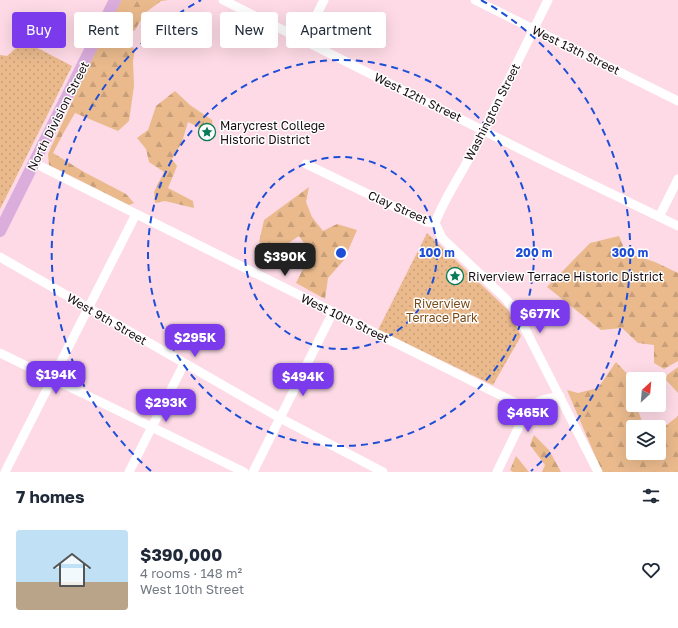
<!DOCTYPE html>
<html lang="en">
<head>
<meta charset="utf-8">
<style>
	:root { --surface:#fff; --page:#f6f6f7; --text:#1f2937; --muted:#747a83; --accent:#7c3aed }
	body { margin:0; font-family:"Golos Text",sans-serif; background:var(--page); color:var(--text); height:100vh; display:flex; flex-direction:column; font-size:15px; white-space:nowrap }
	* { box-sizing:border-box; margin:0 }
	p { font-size:13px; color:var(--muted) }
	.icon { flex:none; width:22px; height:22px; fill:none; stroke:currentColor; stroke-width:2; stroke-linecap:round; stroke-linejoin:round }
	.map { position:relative; height:472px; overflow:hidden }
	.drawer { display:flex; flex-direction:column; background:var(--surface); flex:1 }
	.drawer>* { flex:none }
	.banner { position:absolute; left:12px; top:12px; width:400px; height:36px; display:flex; gap:8px }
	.needle { width:26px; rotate:26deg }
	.controls { position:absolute; left:626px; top:372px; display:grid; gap:8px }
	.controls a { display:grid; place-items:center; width:40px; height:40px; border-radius:4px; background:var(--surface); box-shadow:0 4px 16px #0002; font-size:20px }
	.price { position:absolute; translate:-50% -34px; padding:0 9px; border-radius:8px; background:var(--accent); color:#fff; font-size:13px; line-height:26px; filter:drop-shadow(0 1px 2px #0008) }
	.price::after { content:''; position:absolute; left:50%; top:24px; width:12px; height:9px; margin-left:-6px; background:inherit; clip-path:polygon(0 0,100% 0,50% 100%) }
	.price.current { background:#222; color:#fff }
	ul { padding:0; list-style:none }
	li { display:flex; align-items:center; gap:12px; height:100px; padding:0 16px }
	li span { display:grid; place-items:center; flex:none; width:112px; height:80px; border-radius:4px; color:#555 }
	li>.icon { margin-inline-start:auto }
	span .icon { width:48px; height:48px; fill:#fffc; stroke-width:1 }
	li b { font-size:17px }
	h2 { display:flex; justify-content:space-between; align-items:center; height:48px; padding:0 16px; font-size:17px }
	.chip { padding:0 14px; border-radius:4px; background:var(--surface); box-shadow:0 4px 16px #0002; font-size:14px; line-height:36px }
	.chip.current { background:var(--accent); color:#fff }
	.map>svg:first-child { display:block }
	.grass { fill:url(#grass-dots) }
	.forest { fill:url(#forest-firs) }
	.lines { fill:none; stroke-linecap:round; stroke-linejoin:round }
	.minor { stroke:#fff; stroke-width:9 }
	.major { stroke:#daaddc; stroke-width:12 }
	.ring { fill:none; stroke:#1d4ed8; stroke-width:2; stroke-dasharray:7 5 }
	.labels { text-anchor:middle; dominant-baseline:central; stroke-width:3; stroke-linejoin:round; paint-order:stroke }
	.street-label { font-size:12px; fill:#170c0f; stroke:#fff }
	.poi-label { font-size:12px; fill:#170c0f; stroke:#fff; text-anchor:start }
	.park-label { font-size:12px; fill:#784a17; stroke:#fff }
	.centre { fill:#1d4ed8; stroke:#fff; stroke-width:2 }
	.ring-label { font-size:12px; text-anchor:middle; font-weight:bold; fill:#1d4ed8; stroke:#fff; stroke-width:3; stroke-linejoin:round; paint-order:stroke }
</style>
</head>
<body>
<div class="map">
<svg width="678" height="472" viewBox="0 0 678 472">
	<defs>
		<pattern id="grass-dots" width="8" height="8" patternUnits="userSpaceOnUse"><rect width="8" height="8" fill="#eaba8d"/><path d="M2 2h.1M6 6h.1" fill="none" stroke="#c89f78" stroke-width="1.8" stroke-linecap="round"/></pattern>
		<pattern id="forest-firs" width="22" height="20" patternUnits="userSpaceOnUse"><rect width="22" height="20" fill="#eaba8d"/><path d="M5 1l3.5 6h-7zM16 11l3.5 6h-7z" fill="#c89f78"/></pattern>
	</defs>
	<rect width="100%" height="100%" fill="#fddae5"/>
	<path class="grass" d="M 24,41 L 72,66 L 0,209 L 0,55 L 7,56 Z
		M 427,233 L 508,310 L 521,336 L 493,385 L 378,330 Z"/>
	<path class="forest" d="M 121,0 L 168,0 L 161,1 L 145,13 L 135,30 L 127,34 L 107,25 Z
		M 104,33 L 135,49 L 133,61 L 134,86 L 129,121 L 118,131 L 75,113 L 64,132 L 53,153 L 84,172 L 126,194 L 134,203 L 129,205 L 49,165 L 48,154 Z
		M 175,91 L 190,105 L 212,120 L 213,129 L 207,131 L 188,122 L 182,142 L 172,159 L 177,166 L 168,188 L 193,201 L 194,208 L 165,201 L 155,203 L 154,192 L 164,172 L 149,162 L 146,149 L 137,138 L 148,130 L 156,106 Z
		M 309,187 L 306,202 L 312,217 L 323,231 L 337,224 L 357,230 L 344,260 L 328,278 L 325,299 L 296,283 L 311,253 L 299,236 L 281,248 L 259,242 L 264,220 Z
		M 619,236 L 626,253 L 655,262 L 678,273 L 678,361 L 664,369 L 654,363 L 654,345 L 638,343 L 622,328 L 601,330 L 547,287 L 590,243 Z
		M 616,362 L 633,380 L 633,405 L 636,405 L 644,427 L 633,427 L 633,453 L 659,453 L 659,427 L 664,427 L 678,416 L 678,472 L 602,472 L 567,390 L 578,393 L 598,388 Z
		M 678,367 L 678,393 L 666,380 L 667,375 Z
		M 534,435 L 549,450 L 561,472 L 542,472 L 545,465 L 530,445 Z
		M 516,456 L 529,472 L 513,472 L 510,470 Z"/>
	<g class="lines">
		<path class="minor" d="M 223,0 L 544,161 L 678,226
			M 475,0 L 678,101
			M 304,40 L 324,0
			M 34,163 L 528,409
			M 306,164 L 426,222 L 435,223
			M 659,217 L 678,179
			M 435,223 L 442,238 L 505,298 L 516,311 L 598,472
			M 435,223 C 444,199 460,176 472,153 C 498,102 523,51 548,0
			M 0,257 L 280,418 L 383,472
			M 0,353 L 244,472
			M 5,472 L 136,214
			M 129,472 L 184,364
			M 253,472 L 333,312
			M 497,472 L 526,412 C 534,400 547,399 560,396"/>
		<path class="major" d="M 0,231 L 115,0"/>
	</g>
	<g class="ring">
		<circle cx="341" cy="253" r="96"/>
		<circle cx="341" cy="253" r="193"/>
		<path d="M151 471A289 289 0 0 1 201 0M481 0A289 289 0 0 1 531 471"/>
	</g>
	<defs>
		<g id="sight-ring" transform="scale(0.9)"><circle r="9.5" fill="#fff" stroke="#0a7b57" stroke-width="1.5"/><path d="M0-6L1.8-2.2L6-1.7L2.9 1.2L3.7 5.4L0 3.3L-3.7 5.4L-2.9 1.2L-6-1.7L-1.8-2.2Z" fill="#0a7b57"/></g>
	</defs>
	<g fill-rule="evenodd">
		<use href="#sight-ring" x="207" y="132"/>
		<use href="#sight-ring" x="455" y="276"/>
	</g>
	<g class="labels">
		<g class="street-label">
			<text transform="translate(576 50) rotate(26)">West 13th Street</text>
			<text transform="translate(418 97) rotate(26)">West 12th Street</text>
			<text transform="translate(492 112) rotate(-63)">Washington Street</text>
			<text transform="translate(58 116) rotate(-63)">North Division Street</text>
			<text transform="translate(398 207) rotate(24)">Clay Street</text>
			<text transform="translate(345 318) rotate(26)">West 10th Street</text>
			<text transform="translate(107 319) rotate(30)">West 9th Street</text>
		</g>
		<g class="poi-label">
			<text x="220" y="125">Marycrest College<tspan x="220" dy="14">Historic District</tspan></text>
			<text x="468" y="276">Riverview Terrace Historic District</text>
		</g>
		<g class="park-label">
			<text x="442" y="303">Riverview<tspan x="442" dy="14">Terrace Park</tspan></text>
		</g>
	</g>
	<circle cx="341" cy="253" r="6" class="centre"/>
	<g class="ring-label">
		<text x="437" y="257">100 m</text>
		<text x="534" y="257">200 m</text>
		<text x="630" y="257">300 m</text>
	</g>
</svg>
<div class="controls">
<a><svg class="needle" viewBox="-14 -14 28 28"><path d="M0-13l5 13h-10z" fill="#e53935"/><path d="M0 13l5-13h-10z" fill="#747a83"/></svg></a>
<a><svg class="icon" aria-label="layers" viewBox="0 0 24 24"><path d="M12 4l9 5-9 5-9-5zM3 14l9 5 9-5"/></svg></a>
</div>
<b class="price current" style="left:285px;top:277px">$390K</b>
<b class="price" style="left:540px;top:334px">$677K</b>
<b class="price" style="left:195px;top:358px">$295K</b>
<b class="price" style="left:56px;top:395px">$194K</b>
<b class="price" style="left:303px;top:397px">$494K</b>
<b class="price" style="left:166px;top:423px">$293K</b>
<b class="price" style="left:528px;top:433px">$465K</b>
<div class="banner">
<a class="chip current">Buy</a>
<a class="chip">Rent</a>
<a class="chip">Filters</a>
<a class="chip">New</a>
<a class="chip">Apartment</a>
</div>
</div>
<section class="drawer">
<h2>7 homes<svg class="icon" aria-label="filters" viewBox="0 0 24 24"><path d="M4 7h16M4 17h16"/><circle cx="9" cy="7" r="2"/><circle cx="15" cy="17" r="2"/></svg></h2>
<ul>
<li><span style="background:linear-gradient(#bfe0f5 65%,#b9a48a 0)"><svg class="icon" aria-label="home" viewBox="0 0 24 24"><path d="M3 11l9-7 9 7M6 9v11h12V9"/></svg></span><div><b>$390,000</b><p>4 rooms · 148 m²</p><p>West 10th Street</p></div><svg class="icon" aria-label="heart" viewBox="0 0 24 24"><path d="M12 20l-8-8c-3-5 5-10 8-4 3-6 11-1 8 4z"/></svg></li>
</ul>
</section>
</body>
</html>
